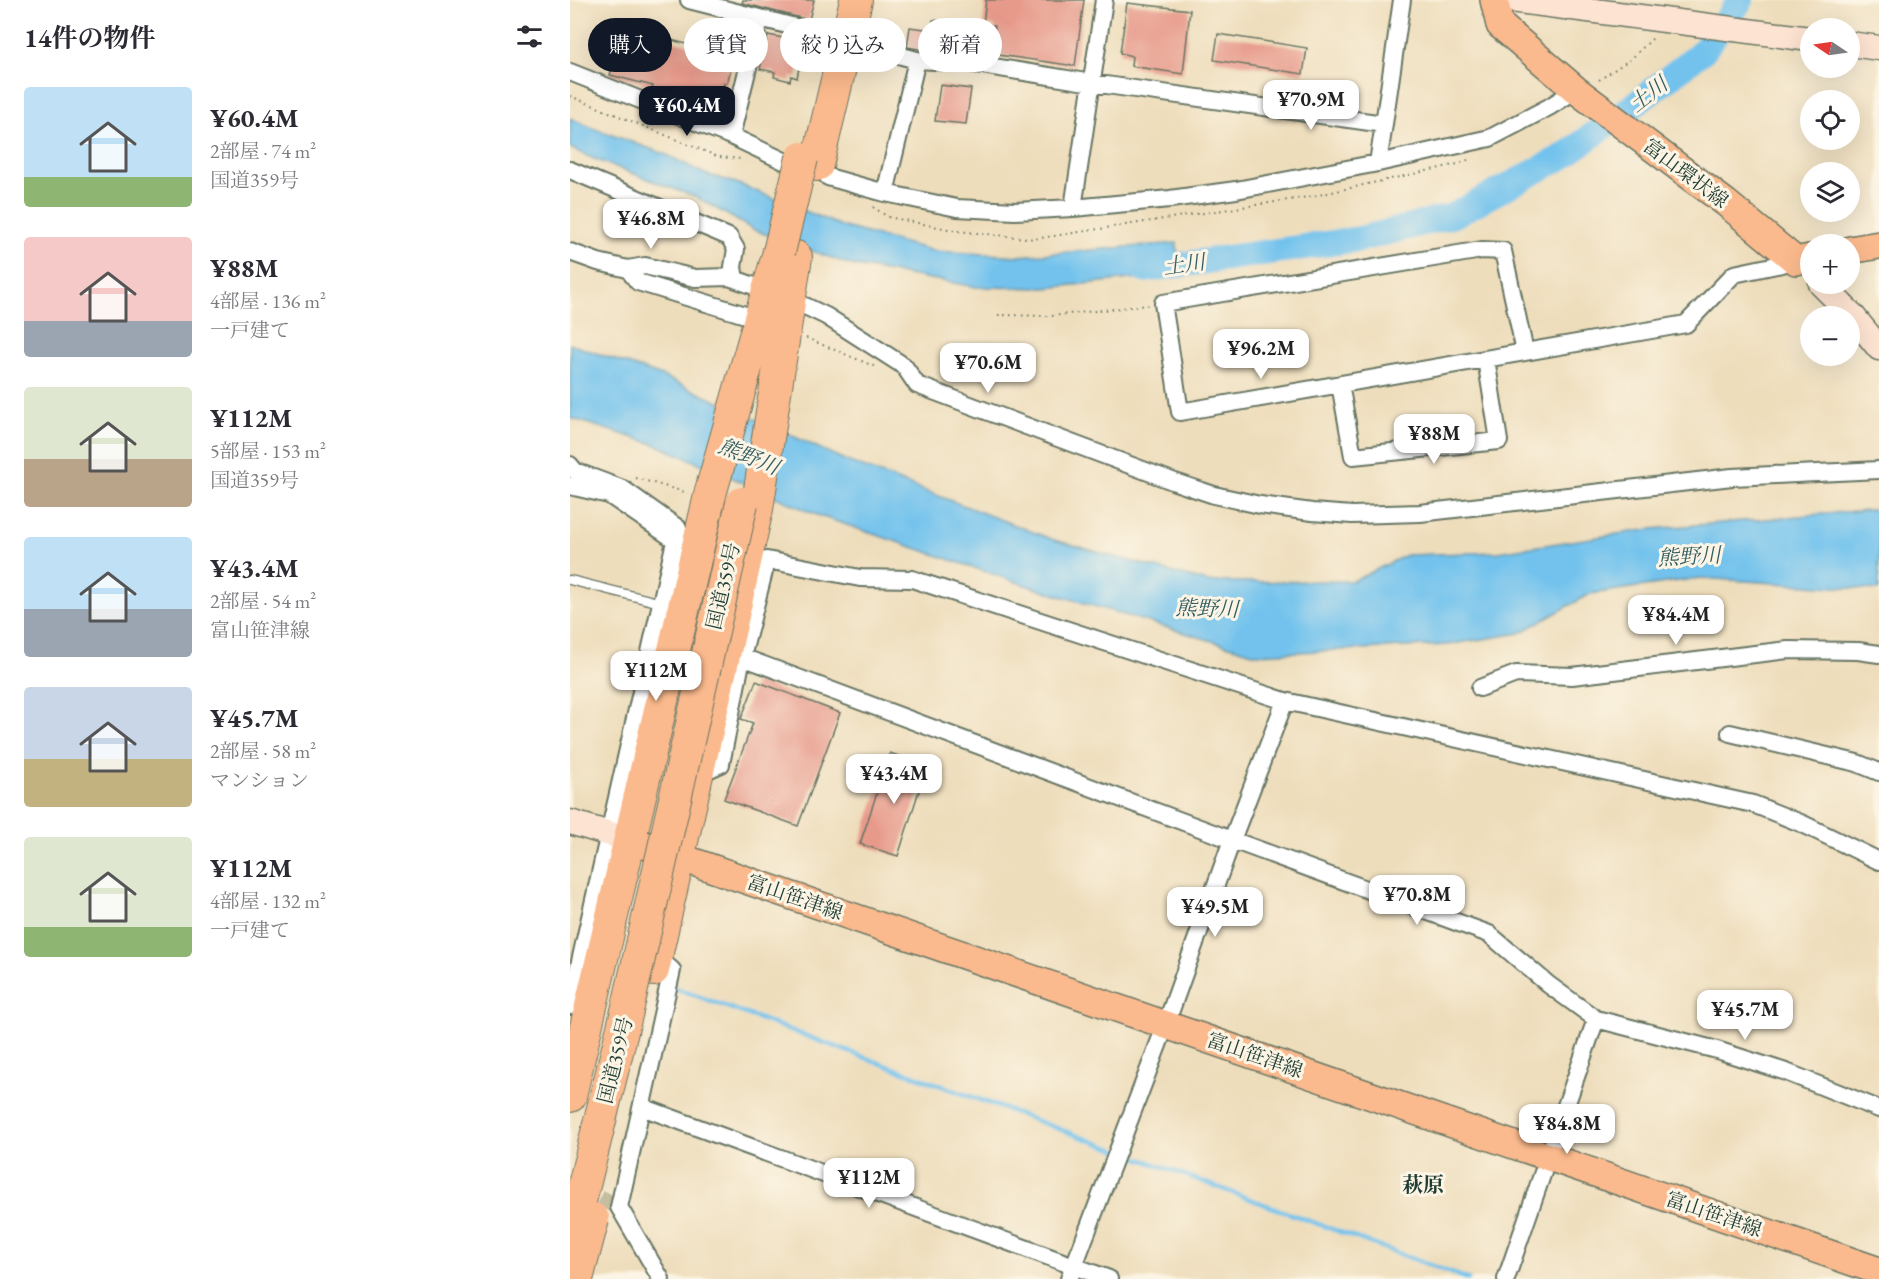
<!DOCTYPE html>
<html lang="ja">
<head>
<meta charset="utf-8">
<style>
	:root { --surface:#fff; --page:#f7f7f7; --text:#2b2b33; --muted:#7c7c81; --accent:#111827 }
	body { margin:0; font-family:"EB Garamond","Noto Serif JP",serif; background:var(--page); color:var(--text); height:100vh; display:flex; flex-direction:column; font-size:22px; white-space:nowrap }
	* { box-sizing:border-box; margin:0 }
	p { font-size:20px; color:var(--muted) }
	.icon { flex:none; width:33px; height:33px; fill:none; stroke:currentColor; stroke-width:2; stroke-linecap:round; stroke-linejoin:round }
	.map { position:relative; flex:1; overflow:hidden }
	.panel { display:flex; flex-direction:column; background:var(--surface); width:570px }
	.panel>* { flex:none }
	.banner { position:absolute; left:18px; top:18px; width:570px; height:54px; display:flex; gap:12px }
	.needle { width:39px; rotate:283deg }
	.controls { position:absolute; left:1230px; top:18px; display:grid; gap:12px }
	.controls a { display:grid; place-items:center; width:60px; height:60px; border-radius:50%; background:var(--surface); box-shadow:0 6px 24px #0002; font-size:30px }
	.price { position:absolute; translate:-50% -51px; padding:0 14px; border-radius:12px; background:#fff; color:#222; font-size:20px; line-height:39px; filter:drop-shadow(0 2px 3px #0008) }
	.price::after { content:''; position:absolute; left:50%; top:36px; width:18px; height:14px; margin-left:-9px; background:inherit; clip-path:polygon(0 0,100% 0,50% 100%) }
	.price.on { background:var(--accent); color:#fff }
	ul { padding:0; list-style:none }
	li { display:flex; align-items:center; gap:18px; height:150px; padding:0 24px }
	li span { display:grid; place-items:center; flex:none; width:168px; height:120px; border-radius:6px; color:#555 }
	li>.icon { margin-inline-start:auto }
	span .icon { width:72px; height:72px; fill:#fffc; stroke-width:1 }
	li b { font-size:26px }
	h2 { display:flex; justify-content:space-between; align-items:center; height:72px; padding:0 24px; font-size:26px }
	.chip { padding:0 21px; border-radius:27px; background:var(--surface); box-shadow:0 6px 24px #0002; font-size:21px; line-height:54px }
	.chip.on { background:var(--accent); color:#fff }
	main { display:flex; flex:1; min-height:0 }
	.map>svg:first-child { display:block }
	.water { fill:#72c2ed; stroke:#488090; stroke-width:1.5 }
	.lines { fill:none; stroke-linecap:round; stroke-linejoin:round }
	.stream { stroke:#72c2ed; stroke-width:4.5 }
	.river { stroke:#72c2ed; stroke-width:26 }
	.building { fill:#e79a8a }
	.street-tunnel { stroke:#c5bda0; stroke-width:16; stroke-dasharray:16 8; stroke-linecap:butt }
	.lane-casing { stroke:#677563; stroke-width:11 }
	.street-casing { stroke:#677563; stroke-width:20 }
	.secondary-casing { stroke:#677563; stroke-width:27 }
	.primary-casing { stroke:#677563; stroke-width:30 }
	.highway-casing { stroke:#677563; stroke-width:34 }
	.path { stroke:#677563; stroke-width:2; stroke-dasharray:1.5 4.5; stroke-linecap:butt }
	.lane { stroke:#fff; stroke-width:8 }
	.street { stroke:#fff; stroke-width:16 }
	.secondary { stroke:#fde3d1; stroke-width:24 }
	.primary { stroke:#fbba8d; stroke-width:27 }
	.highway { stroke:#fbba8d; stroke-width:32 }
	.highway-bridge-casing { stroke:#677563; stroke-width:34; stroke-linecap:butt }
	.highway-bridge { stroke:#fbba8d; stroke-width:32 }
	.labels { text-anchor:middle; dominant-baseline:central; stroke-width:6; stroke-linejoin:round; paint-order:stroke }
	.street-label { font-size:20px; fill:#1f3d34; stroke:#fcf5e5 }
	.water-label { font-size:21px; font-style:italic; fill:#345e62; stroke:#fcf5e5 }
	.neighbourhood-label { font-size:21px; font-weight:bold; fill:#1f3d34; stroke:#fcf5e5 }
</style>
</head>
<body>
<main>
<section class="panel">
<h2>14件の物件<svg class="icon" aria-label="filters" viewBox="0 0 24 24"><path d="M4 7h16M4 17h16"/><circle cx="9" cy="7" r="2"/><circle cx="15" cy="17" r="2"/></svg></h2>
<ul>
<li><span style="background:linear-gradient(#bfe0f5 75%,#8fb573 0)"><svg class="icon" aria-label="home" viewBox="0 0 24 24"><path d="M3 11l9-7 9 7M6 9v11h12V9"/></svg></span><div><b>¥60.4M</b><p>2部屋 · 74 m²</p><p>国道359号</p></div></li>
<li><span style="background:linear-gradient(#f6c9c9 70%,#9aa5b1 0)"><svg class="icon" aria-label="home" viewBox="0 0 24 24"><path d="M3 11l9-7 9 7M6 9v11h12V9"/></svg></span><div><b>¥88M</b><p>4部屋 · 136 m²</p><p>一戸建て</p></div></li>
<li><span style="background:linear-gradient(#dfe7d0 60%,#b9a48a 0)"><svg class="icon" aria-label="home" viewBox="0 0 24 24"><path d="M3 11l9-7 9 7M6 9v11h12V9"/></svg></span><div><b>¥112M</b><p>5部屋 · 153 m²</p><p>国道359号</p></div></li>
<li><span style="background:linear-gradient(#bfe0f5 60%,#9aa5b1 0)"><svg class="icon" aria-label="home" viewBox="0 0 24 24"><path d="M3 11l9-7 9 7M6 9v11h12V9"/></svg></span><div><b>¥43.4M</b><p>2部屋 · 54 m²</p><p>富山笹津線</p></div></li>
<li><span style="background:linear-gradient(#c9d6e8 60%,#c2b280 0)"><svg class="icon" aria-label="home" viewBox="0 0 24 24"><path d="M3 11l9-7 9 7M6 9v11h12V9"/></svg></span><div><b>¥45.7M</b><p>2部屋 · 58 m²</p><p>マンション</p></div></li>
<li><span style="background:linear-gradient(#dfe7d0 75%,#8fb573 0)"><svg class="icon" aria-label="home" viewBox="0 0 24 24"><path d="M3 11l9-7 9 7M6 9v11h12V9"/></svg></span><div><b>¥112M</b><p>4部屋 · 132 m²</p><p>一戸建て</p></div></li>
</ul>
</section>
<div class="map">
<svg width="1309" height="1279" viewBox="0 0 1309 1279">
	<rect width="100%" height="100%" fill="#fcf5e5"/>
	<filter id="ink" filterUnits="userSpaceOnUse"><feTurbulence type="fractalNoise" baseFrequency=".0167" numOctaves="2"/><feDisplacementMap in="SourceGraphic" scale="12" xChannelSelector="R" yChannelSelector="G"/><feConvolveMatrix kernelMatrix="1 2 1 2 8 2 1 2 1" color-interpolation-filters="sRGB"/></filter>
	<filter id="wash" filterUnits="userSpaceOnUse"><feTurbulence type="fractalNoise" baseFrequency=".008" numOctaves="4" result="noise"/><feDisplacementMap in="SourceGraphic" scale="24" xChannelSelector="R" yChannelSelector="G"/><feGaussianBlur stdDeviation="1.35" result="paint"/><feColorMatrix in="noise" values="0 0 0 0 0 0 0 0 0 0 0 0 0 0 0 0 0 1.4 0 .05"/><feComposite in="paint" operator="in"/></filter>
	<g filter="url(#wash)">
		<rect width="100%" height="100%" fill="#edb"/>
		<path class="water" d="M 0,118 L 25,129 L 95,154 L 135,174 L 166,183 L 274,227 L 364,251 L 449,256 L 607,243 L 607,274 L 475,288 L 406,287 L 281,265 L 184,230 L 128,198 L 22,158 L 0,148 Z
			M 0,344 L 92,376 L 277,461 L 484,540 L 638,582 L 783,581 L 836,555 L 928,552 L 1081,529 L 1309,509 L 1309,590 L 1130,578 L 1020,594 L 950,633 L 876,645 L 686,654 L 467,589 L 247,515 L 87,445 L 0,418 Z"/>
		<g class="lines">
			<path class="stream" d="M 100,986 L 898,1279"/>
			<path class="river" d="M 574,270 L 790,239 L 882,216 L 994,156 L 1067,103 L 1134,50 L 1171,0"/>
		</g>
		<g id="blocks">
			<path class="building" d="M 173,0 L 244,0 L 239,20 L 172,3 Z
				M 416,0 L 514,0 L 505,66 L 421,54 L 425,26 L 413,24 Z
				M 557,3 L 620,10 L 613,74 L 561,66 L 562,56 L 550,53 Z
				M 363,20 L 397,25 L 393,47 L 390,46 L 390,49 L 356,44 L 355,50 L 337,47 L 340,27 L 362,30 Z
				M 53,27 L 150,53 L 155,68 L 161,69 L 157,83 L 154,83 L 146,113 L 102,101 L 81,93 L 83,86 L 40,75 Z
				M 648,34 L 737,48 L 733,74 L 644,60 Z
				M 198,35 L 234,42 L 227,78 L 221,76 L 220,81 L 204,77 L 205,72 L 190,69 Z
				M 370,85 L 401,89 L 396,124 L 365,121 Z
				M 186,681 L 270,713 L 228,826 L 154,799 L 183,723 L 171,719 Z
				M 320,753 L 357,766 L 328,856 L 290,844 Z"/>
		</g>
	</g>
	<g filter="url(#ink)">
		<use href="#blocks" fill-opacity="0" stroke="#677563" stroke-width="1.5"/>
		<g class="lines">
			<path class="street-tunnel" d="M 9,1187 L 49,1207"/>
			<g class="lane-casing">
				<path id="lane" d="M 0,580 L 91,603"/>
			</g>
			<g class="street-casing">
				<path id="street" d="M 119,0 L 260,36
					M 276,41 L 347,60 L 399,63 L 522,83 L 814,124 L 832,0
					M 0,72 L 161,136 L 214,161
					M 161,136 L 190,19
					M 808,163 L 814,124
					M 0,170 L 159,237 L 166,249 L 163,267 L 165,279
					M 258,177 L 315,193 L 387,208 L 445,211 L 503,208 L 600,199 L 666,190 L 808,163 L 920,138 L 979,107 L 1006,90
					M 315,193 L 347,60
					M 503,208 L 534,0
					M 0,252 L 28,262 L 58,269 L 75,266 L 125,278 L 159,277 L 184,286
					M 58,269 L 68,282 L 182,317
					M 235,306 L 256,316 L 334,366 L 347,385 L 605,482 L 644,495 L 690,505 L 742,512 L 782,515 L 850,513 L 1162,477 L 1309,470
					M 955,352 L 933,251 L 912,250 L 593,303 L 610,412 L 1116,324 L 1164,274 L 1226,261
					M 770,384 L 783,456 L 929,441 L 916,359
					M 0,465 L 5,471 L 53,489 L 108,528 L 0,1006
					M 0,486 L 39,495 L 105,540
					M 172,657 L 662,840 L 919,934 L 979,985 L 1026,1019 L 1147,1050 L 1216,1072 L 1309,1109
					M 910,688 L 946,674 L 1002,676 L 1218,650 L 1288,651 L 1309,654
					M 1160,733 L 1287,763 L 1309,772
					M 126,775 L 151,764 L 172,657 L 197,560 L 290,578 L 342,579 L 715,701 L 1183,804 L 1233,824 L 1309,861
					M 86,956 L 102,970 L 49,1207 L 91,1279
					M 72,1107 L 539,1279
					M 499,1279 L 596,1024 L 662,840 L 715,701
					M 936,1279 L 1026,1019"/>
			</g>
			<g class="secondary-casing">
				<path id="secondary" d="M 941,0 L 1240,39
					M 1280,44 L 1309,48
					M 1251,284 L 1283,316 L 1309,348
					M 0,822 L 60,840"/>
			</g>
			<g class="primary-casing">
				<path id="primary" d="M 924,0 L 930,25 L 1006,90 L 1156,203 L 1226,261 L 1240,258
					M 1280,250 L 1309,245
					M 60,840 L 1309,1271"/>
			</g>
			<g class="highway-casing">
				<path id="highway" d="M 247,165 L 286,0
					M 83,970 L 187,509 L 226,257
					M 0,1096 L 141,491 L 209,252"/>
			</g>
			<path class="path" d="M 1029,80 L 1062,58 L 1083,38
				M 0,96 L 149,157 L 171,159
				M 303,207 L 318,217 L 388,231 L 464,239 L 744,196 L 888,164 L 900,159
				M 428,315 L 481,316 L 578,305
				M 236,338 L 306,367
				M 66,478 L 118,493"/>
			<use href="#lane" class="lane"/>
			<use href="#street" class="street"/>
			<use href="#secondary" class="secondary"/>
			<use href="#primary" class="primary"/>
			<use href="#highway" class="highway"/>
			<g class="highway-bridge-casing">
				<path id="highway-bridge" d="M 209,252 L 232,158
					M 0,1242 L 57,1011 L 172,503
					M 7,1279 L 23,1219"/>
			</g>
			<use href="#highway-bridge" class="highway-bridge"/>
		</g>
	</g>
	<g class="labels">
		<g class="street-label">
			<text transform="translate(1116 173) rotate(37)">富山環状線</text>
			<text transform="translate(153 586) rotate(-77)">国道359号</text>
			<text transform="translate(225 897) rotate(19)">富山笹津線</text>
			<text transform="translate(685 1055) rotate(19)">富山笹津線</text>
			<text transform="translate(45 1060) rotate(-76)">国道359号</text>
			<text transform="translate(1144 1214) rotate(19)">富山笹津線</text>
		</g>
		<g class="water-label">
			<text transform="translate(1078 94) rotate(-38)">土川</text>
			<text transform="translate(614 264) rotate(-8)">土川</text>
			<text transform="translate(179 456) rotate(22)">熊野川</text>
			<text transform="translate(1119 556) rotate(-3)">熊野川</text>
			<text transform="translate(637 608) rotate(2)">熊野川</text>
		</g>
		<g class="neighbourhood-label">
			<text x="853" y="1184">萩原</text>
		</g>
	</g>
</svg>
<div class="controls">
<a><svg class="needle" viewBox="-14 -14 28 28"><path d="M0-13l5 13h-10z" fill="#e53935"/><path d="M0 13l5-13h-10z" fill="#7c7c81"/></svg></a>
<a><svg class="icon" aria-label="locate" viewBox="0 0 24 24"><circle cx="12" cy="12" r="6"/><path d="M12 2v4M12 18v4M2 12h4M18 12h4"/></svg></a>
<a><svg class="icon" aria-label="layers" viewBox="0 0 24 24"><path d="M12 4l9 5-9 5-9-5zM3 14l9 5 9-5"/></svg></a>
<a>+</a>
<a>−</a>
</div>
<b class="price" style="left:741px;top:131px">¥70.9M</b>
<b class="price on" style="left:117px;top:137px">¥60.4M</b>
<b class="price" style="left:81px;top:250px">¥46.8M</b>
<b class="price" style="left:691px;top:380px">¥96.2M</b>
<b class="price" style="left:418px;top:394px">¥70.6M</b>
<b class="price" style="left:864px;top:465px">¥88M</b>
<b class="price" style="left:1106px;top:646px">¥84.4M</b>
<b class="price" style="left:86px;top:702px">¥112M</b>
<b class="price" style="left:324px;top:805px">¥43.4M</b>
<b class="price" style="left:847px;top:926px">¥70.8M</b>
<b class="price" style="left:645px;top:938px">¥49.5M</b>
<b class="price" style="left:1175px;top:1041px">¥45.7M</b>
<b class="price" style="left:997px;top:1155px">¥84.8M</b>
<b class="price" style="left:299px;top:1209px">¥112M</b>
<div class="banner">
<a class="chip on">購入</a>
<a class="chip">賃貸</a>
<a class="chip">絞り込み</a>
<a class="chip">新着</a>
</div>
</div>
</main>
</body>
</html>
